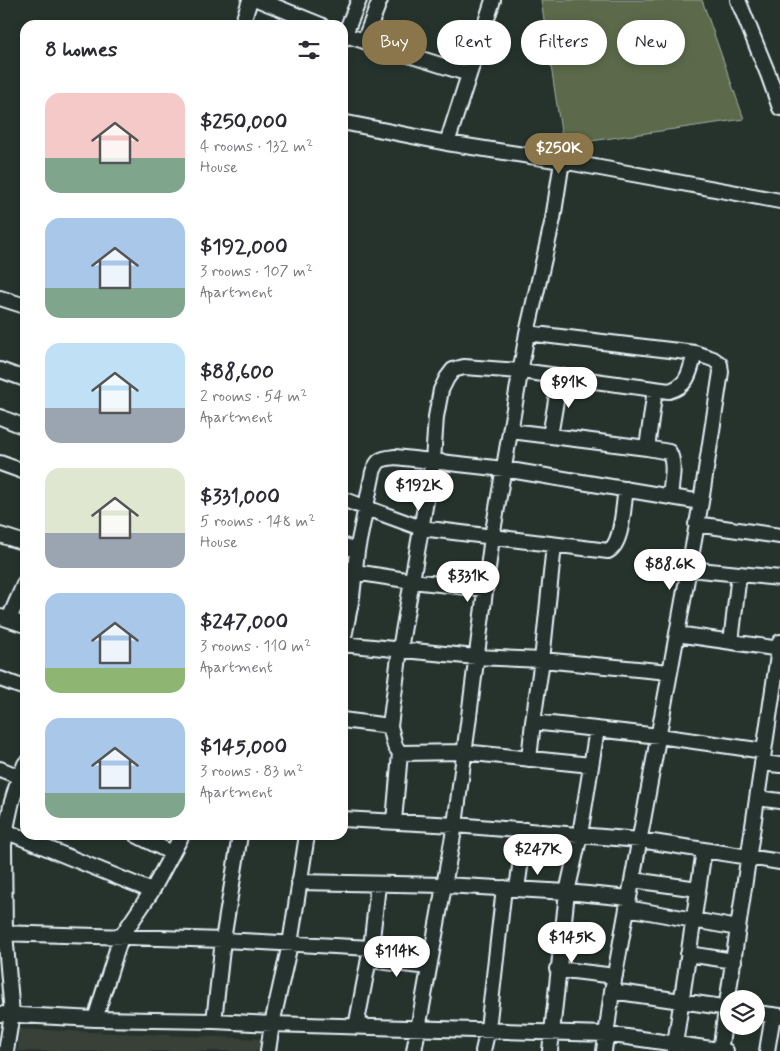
<!DOCTYPE html>
<html lang="en">
<head>
<meta charset="utf-8">
<style>
	:root { --surface:#fff; --page:#f2f2f3; --text:#2b2b33; --muted:#7c7c81; --accent:#8a764a }
	body { margin:0; font-family:Mynerve,sans-serif; background:var(--page); color:var(--text); height:100vh; display:flex; flex-direction:column; font-size:19px; white-space:nowrap }
	* { box-sizing:border-box; margin:0 }
	p { font-size:16px; color:var(--muted) }
	.icon { flex:none; width:28px; height:28px; fill:none; stroke:currentColor; stroke-width:2; stroke-linecap:round; stroke-linejoin:round }
	.map { position:relative; flex:1; overflow:hidden }
	.sheet { position:absolute; left:20px; top:20px; width:328px; height:820px; display:flex; flex-direction:column; background:var(--surface); border-radius:15px; box-shadow:0 2px 8px #0003 }
	.sheet>* { flex:none }
	.top-card { position:absolute; left:362px; top:20px; width:342px; height:45px; display:flex; gap:10px }
	.controls { position:absolute; left:720px; top:990px; display:grid; gap:10px }
	.controls a { display:grid; place-items:center; width:45px; height:45px; border-radius:50%; background:var(--surface); box-shadow:0 2px 8px #0003; font-size:25px }
	.price { position:absolute; translate:-50% -42px; padding:0 11px; border-radius:18px; background:#fff; color:#222; font-size:16px; line-height:32px; filter:drop-shadow(0 1px 2px #0008) }
	.price::after { content:''; position:absolute; left:50%; top:30px; width:15px; height:11px; margin-left:-8px; background:inherit; clip-path:polygon(0 0,100% 0,50% 100%) }
	.price.selected { background:var(--accent); color:#fff }
	ul { padding:0; list-style:none }
	li { display:flex; align-items:center; gap:15px; height:125px; padding:0 25px }
	li span { display:grid; place-items:center; flex:none; width:140px; height:100px; border-radius:15px; color:#555 }
	li>.icon { margin-inline-start:auto }
	span .icon { width:60px; height:60px; fill:#fffc; stroke-width:1 }
	li b { font-size:21px }
	h2 { display:flex; justify-content:space-between; align-items:center; height:60px; padding:0 25px; font-size:21px }
	.pill { padding:0 18px; border-radius:22px; background:var(--surface); box-shadow:0 2px 8px #0003; font-size:18px; line-height:45px }
	.pill.selected { background:var(--accent); color:#fff }
	.map>svg:first-child { display:block }
	.built { fill:#384137 }
	.pitch { fill:#5c6a4c; stroke:#a2aea2 }
	.lines { fill:none; stroke-linecap:round; stroke-linejoin:round }
	.minor-casing { stroke:#e8f1f8; stroke-width:18 }
	.minor { stroke:#26332d; stroke-width:14 }
</style>
</head>
<body>
<div class="map">
<svg width="780" height="1051" viewBox="0 0 780 1051">
	<rect width="100%" height="100%" fill="#26332d"/>
	<filter id="ink" filterUnits="userSpaceOnUse"><feTurbulence type="fractalNoise" baseFrequency=".02" numOctaves="2"/><feDisplacementMap in="SourceGraphic" scale="10" xChannelSelector="R" yChannelSelector="G"/><feConvolveMatrix kernelMatrix="1 2 1 2 8 2 1 2 1" color-interpolation-filters="sRGB"/></filter>
	<g filter="url(#ink)">
		<path class="built" d="M 131,835 L 176,835 L 167,852 Z
			M 19,1029 L 262,1039 L 260,1051 L 18,1051 Z"/>
		<path class="pitch" d="M 541,0 L 702,0 L 744,119 L 563,145 Z"/>
		<g class="lines">
			<g class="minor-casing">
				<path id="minor" d="M 259,0 L 321,25
					M 738,0 L 768,74 L 780,108
					M 242,25 L 250,0
					M 342,34 L 469,74
					M 342,41 L 359,0
					M 364,41 L 380,0
					M 342,122 L 447,143 L 562,161 L 780,201
					M 447,143 L 493,0
					M 0,298 L 25,306
					M 527,333 L 695,353 L 713,359 L 720,364 L 721,372 L 701,502 L 612,991
					M 0,370 L 25,379
					M 0,417 L 25,427
					M 511,431 L 647,448 L 669,452 C 676,464 671,483 670,497
					M 550,436 L 560,377
					M 647,448 L 655,389
					M 0,463 L 25,472
					M 342,499 L 421,528 L 608,551 C 623,544 623,505 626,489
					M 696,524 L 780,536
					M 0,535 L 25,543
					M 342,545 L 357,551
					M 554,545 L 542,660 L 533,722 L 659,736 L 764,751
					M 689,569 L 780,578
					M 355,572 L 412,581 L 485,589
					M 1,617 L 25,625
					M 9,619 L 25,582
					M 677,634 L 780,649
					M 731,642 L 739,574
					M 342,644 L 476,657 L 542,660 L 669,672
					M 342,647 L 352,597 L 357,551 L 373,472 C 378,458 382,459 395,457 L 504,469 L 701,502
					M 0,679 L 25,688
					M 342,720 L 390,726
					M 529,759 L 533,722
					M 762,763 L 780,765
					M 591,765 L 463,752 L 400,753 L 395,746 L 390,726 L 400,649 L 433,461 L 436,417 L 441,390 L 447,378 L 453,370 L 464,367 L 521,371 L 669,391 C 689,386 690,370 695,353
					M 0,769 L 25,779
					M 757,798 L 780,801
					M 342,819 L 455,825 L 640,840 L 780,862
					M 394,821 L 400,753
					M 5,831 L 152,891
					M 136,835 L 172,853
					M 633,880 L 698,889
					M 299,882 L 444,885 L 567,892 L 629,898
					M 517,889 L 525,830
					M 627,908 L 738,928
					M 0,933 L 223,940 L 371,948
					M 688,954 L 734,961
					M 369,960 L 429,967
					M 557,969 L 615,976
					M 756,1013 L 780,1016
					M 0,1014 L 95,1019 L 214,1021 L 272,1024 L 606,1034 L 726,1051
					M 95,1019 L 121,937 L 152,891 L 182,835
					M 214,1021 L 223,940 L 240,835
					M 356,1027 L 371,948 L 378,885
					M 6,1051 L 12,1014 L 5,933 L 4,845 C 7,818 14,789 25,764
					M 268,1051 L 272,1024 L 290,944 L 307,835
					M 414,1051 L 455,825 L 492,537 L 527,333 L 553,219 L 562,161
					M 483,1051 L 488,1029 L 504,888
					M 550,1051 L 567,892 L 580,835 L 597,729
					M 604,1051 L 612,991 L 729,1008
					M 674,1051 L 704,850
					M 720,1051 L 780,642
					M 767,1051 L 773,1015"/>
			</g>
			<use href="#minor" class="minor"/>
		</g>
	</g>
</svg>
<div class="controls">
<a><svg class="icon" aria-label="layers" viewBox="0 0 24 24"><path d="M12 4l9 5-9 5-9-5zM3 14l9 5 9-5"/></svg></a>
</div>
<b class="price selected" style="left:559px;top:175px">$250K</b>
<b class="price" style="left:569px;top:409px">$91K</b>
<b class="price" style="left:419px;top:512px">$192K</b>
<b class="price" style="left:670px;top:591px">$88.6K</b>
<b class="price" style="left:468px;top:603px">$331K</b>
<b class="price" style="left:538px;top:876px">$247K</b>
<b class="price" style="left:572px;top:964px">$145K</b>
<b class="price" style="left:397px;top:978px">$114K</b>
<div class="top-card">
<a class="pill selected">Buy</a>
<a class="pill">Rent</a>
<a class="pill">Filters</a>
<a class="pill">New</a>
</div>
<section class="sheet">
<h2>8 homes<svg class="icon" aria-label="filters" viewBox="0 0 24 24"><path d="M4 7h16M4 17h16"/><circle cx="9" cy="7" r="2"/><circle cx="15" cy="17" r="2"/></svg></h2>
<ul>
<li><span style="background:linear-gradient(#f6c9c9 65%,#7fa58c 0)"><svg class="icon" aria-label="home" viewBox="0 0 24 24"><path d="M3 11l9-7 9 7M6 9v11h12V9"/></svg></span><div><b>$250,000</b><p>4 rooms · 132 m²</p><p>House</p></div></li>
<li><span style="background:linear-gradient(#a9c7e8 70%,#7fa58c 0)"><svg class="icon" aria-label="home" viewBox="0 0 24 24"><path d="M3 11l9-7 9 7M6 9v11h12V9"/></svg></span><div><b>$192,000</b><p>3 rooms · 107 m²</p><p>Apartment</p></div></li>
<li><span style="background:linear-gradient(#bfe0f5 65%,#9aa5b1 0)"><svg class="icon" aria-label="home" viewBox="0 0 24 24"><path d="M3 11l9-7 9 7M6 9v11h12V9"/></svg></span><div><b>$88,600</b><p>2 rooms · 54 m²</p><p>Apartment</p></div></li>
<li><span style="background:linear-gradient(#dfe7d0 65%,#9aa5b1 0)"><svg class="icon" aria-label="home" viewBox="0 0 24 24"><path d="M3 11l9-7 9 7M6 9v11h12V9"/></svg></span><div><b>$331,000</b><p>5 rooms · 148 m²</p><p>House</p></div></li>
<li><span style="background:linear-gradient(#a9c7e8 75%,#8fb573 0)"><svg class="icon" aria-label="home" viewBox="0 0 24 24"><path d="M3 11l9-7 9 7M6 9v11h12V9"/></svg></span><div><b>$247,000</b><p>3 rooms · 110 m²</p><p>Apartment</p></div></li>
<li><span style="background:linear-gradient(#a9c7e8 75%,#7fa58c 0)"><svg class="icon" aria-label="home" viewBox="0 0 24 24"><path d="M3 11l9-7 9 7M6 9v11h12V9"/></svg></span><div><b>$145,000</b><p>3 rooms · 83 m²</p><p>Apartment</p></div></li>
</ul>
</section>
</div>
</body>
</html>
